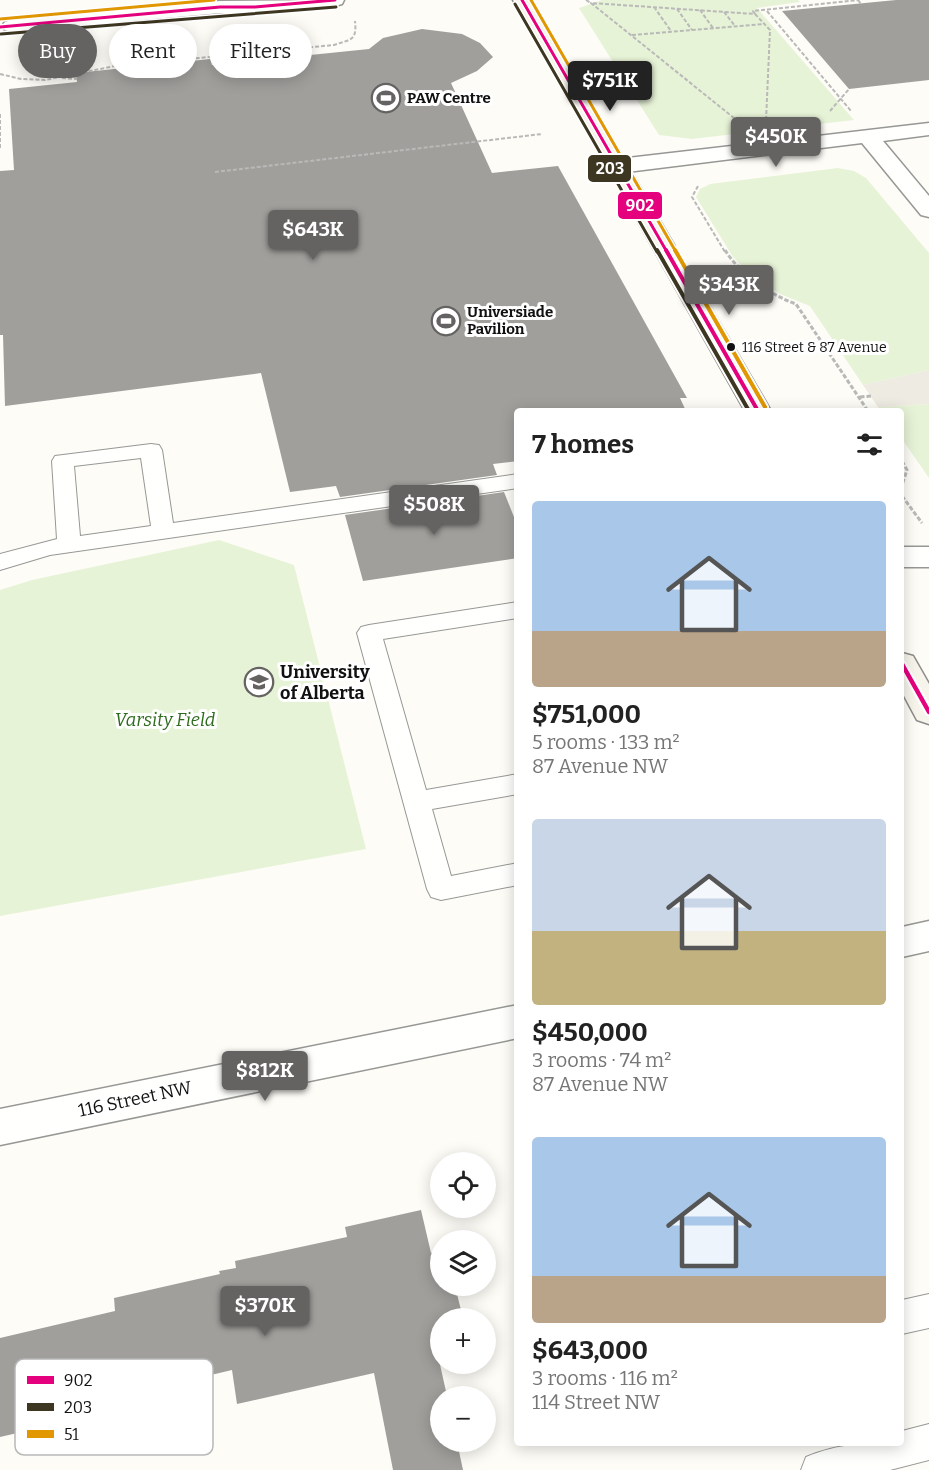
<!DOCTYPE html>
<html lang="en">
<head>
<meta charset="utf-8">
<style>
	:root { --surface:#fff; --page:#f2f2f2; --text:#222; --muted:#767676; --accent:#646362 }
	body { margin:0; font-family:Bitter,serif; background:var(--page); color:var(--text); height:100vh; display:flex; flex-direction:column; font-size:22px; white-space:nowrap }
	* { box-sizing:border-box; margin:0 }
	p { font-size:20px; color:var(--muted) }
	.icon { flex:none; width:33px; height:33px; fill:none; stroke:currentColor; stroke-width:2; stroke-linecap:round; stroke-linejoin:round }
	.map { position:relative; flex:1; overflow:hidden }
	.side { position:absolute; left:514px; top:408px; width:390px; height:1038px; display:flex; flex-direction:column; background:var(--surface); border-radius:6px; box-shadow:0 3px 15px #0003 }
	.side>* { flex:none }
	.banner { position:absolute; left:18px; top:24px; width:406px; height:54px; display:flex; gap:12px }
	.controls { position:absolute; left:430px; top:1152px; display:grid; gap:12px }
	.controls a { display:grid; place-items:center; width:66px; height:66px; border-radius:50%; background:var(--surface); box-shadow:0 3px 15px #0003; font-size:30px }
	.price { position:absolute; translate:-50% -51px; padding:0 14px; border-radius:6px; background:var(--accent); color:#fff; font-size:20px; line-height:39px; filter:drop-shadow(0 2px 3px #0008) }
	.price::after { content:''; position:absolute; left:50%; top:36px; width:18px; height:14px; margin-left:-9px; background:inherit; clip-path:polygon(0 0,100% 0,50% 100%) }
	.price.on { background:#222; color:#fff }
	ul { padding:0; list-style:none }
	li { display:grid; align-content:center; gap:12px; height:318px; padding:0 18px }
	li span { display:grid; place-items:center; height:186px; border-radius:6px; color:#555 }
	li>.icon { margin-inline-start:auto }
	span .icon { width:108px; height:108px; fill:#fffc; stroke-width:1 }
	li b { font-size:26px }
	h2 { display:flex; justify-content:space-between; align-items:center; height:72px; padding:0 18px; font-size:26px }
	.tag { padding:0 21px; border-radius:27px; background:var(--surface); box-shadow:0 3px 15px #0003; font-size:21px; line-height:54px }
	.tag.on { background:var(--accent); color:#fff }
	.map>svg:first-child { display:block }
	.green { fill:#e7f3d7 }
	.plaza { fill:#edebe2 }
	.building { fill:#a19f9c }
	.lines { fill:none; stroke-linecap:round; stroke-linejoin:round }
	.service-casing { stroke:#979795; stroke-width:2 }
	.minor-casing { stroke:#979795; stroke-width:3 }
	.tertiary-casing { stroke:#979795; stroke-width:3 }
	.secondary-casing { stroke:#8e8d8b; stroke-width:3 }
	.path-far1 { stroke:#b9b9b8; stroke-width:2; stroke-dasharray:4 2; stroke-linecap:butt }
	.path { stroke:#b9b9b8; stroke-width:3; stroke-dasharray:4.5 2; stroke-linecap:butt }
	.service { fill:#fffffe; fill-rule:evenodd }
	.minor { fill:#fffffe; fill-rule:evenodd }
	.tertiary { fill:#fffffe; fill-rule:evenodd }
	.secondary { fill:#f6f4eb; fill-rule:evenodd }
	.path-bridge { stroke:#b9b9b8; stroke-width:2; stroke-dasharray:4 2; stroke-linecap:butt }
	.bus-1-far2-casing { stroke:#fff; stroke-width:6 }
	.bus-1-far1-casing { stroke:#fff; stroke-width:8 }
	.bus-1-casing { stroke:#fff; stroke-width:9 }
	.bus-2-far1-casing { stroke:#fff; stroke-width:6 }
	.bus-2-casing { stroke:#fff; stroke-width:8 }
	.bus-3-far1-casing { stroke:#fff; stroke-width:6 }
	.bus-3-casing { stroke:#fff; stroke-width:8 }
	.bus-1-far2 { stroke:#e5007d; stroke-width:3 }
	.bus-1-far1 { stroke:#e5007d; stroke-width:4 }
	.bus-1 { stroke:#e5007d; stroke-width:4.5 }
	.bus-2-far1 { stroke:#3d3621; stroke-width:3 }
	.bus-2 { stroke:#3d3621; stroke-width:4 }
	.bus-3-far1 { stroke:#e09702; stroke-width:3 }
	.bus-3 { stroke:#e09702; stroke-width:4 }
	.bus-dot { fill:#111; stroke:#fff; stroke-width:2 }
	.labels { text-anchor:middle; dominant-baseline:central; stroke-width:6; stroke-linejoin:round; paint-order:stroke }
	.far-bus-label { font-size:14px; fill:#111; stroke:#fff; text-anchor:start }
	.far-poi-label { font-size:15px; font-weight:bold; fill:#111; stroke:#fff; text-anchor:start }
	.poi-label { font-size:18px; font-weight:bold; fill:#111; stroke:#fff; text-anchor:start }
	.park-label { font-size:18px; font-style:italic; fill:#2f6b1f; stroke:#fff }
	.street-label { font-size:18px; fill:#111; stroke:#fff }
	.key { fill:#fff; stroke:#b8b8b8; stroke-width:1.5 }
	.key-label { font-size:16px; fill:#111 }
	.line-badge { stroke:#fff; stroke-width:2 }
	.badge-label { font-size:16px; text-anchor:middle; font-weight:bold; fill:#fff }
</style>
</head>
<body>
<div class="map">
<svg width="929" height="1470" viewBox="0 0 929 1470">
	<rect width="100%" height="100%" fill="#fdfcf7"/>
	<path class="green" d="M 602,0 L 798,0 L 800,2 L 757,8 L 854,120 L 692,139 L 659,135 L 579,8 Z
		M 838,168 L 854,171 L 866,178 L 929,253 L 929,370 L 863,385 L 810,306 L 780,294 L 745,269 L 733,257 L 696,197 L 700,189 L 710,184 Z
		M 929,404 L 929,478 L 902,439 L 902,411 L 881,411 L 878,407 Z
		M 219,540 L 294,565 L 366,849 L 0,916 L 0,590 L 32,580 Z"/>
	<path class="plaza" d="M 929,370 L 929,404 L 878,407 L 863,385 Z"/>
	<path class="building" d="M 896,0 L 929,0 L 929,80 L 849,89 L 782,11 Z
		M 422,29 L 462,34 L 480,43 L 493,57 L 477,71 L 451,83 L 492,173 L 558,166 L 687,398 L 680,398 L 686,411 L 518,411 L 518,461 L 493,464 L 497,475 L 340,497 L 336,486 L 290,492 L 261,373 L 5,406 L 3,335 L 0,335 L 0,171 L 14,170 L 9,89 L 77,82 L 76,73 L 210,59 L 212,65 L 369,49 L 383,38 Z
		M 504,492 L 518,527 L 518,558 L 363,581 L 345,515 Z
		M 421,1210 L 431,1253 L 441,1251 L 441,1286 L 455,1286 L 463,1318 L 441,1318 L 441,1331 L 433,1333 L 447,1396 L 441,1396 L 441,1442 L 457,1442 L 463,1470 L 393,1470 L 374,1373 L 237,1404 L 232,1370 L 38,1416 L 39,1428 L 0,1437 L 0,1338 L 115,1311 L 114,1298 L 220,1274 L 219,1271 L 236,1268 L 235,1261 L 347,1237 L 345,1227 Z"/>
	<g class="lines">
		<g class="service-casing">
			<path id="service" d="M 151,444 L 159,445 L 162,450 L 173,523 L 518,474 L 518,488 L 50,555 L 0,570 L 0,554 L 57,539 L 52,461 L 55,456 ZM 141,458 L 151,526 L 80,536 L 74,466 Z
				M 518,602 L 518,618 L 383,639 L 426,790 L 518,774 L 518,794 L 432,809 L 451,876 L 518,863 L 518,885 L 441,900 L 431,897 L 427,889 L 357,633 L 361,627 L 369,625 Z
				M 929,1294 L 929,1328 L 902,1334 L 902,1300 Z
				M 929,1424 L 929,1460 L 890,1470 L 801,1470 L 806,1457 C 839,1443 866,1443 902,1443 L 902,1431 Z"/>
		</g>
		<g class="minor-casing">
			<path id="minor" d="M 344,0 L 342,4 L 335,6 L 255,13 L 220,13 L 12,32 L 5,30 L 2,26 L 5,22 L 12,20 L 220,1 Z
				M 929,123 L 929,135 L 883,141 L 929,196 L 929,217 L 921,215 L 862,143 L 619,173 L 611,171 L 608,166 L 611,161 L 619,159 Z
				M 902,547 L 929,547 L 929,567 L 902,567 Z"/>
		</g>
		<g class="tertiary-casing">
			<path id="tertiary" d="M 929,921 L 929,951 L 902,957 L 902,927 Z
				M 518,1005 L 518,1038 L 0,1145 L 0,1109 Z"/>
		</g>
		<g class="secondary-casing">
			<path id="secondary" d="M 513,0 L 531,0 L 771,411 L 745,411 Z
				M 902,653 L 913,656 L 929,684 L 929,724 L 917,720 L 902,692 Z"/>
		</g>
		<path class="path-far1" d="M 586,0 L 591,3
			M 654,7 L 671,31
			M 677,9 L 692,30
			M 700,10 L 713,28
			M 767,11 L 851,111
			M 724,12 L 735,26
			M 755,14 L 770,30 L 766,121
			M 632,35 L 764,24
			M 0,74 L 21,79 L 45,80 L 115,66 L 334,45 C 351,39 357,41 355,21
			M 62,78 L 77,79
			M 830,111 L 849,89
			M 0,114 L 0,150
			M 739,122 L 591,3 L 755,14 L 753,11 L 859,0
			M 215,172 L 542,134
			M 698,186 L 692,197 L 725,252"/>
		<path class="path" d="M 725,250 C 738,272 772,296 796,304 L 868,411
			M 860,397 L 871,396
			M 902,461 L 907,470 L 902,485
			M 902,496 L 922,523"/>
		<use href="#service" class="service"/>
		<use href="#minor" class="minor"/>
		<use href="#tertiary" class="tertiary"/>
		<use href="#secondary" class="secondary"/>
		<path class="path-bridge" d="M 858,0 L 861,4"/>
		<g class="bus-1-far2-casing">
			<path id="bus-1-far2" d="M 522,0 L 667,252
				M 0,27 L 220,7 L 255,7 L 335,0"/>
		</g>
		<g class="bus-1-far1-casing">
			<path id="bus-1-far1" d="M 666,250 L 758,411"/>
		</g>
		<g class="bus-1-casing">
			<path id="bus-1" d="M 902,664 L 929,712"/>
		</g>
		<g class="bus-2-far1-casing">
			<path id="bus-2-far1" d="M 515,4 L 657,252
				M 1,34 L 336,7"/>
		</g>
		<g class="bus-2-casing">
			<path id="bus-2" d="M 657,250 L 749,411"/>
		</g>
		<g class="bus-3-far1-casing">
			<path id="bus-3-far1" d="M 531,0 L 676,252
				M 0,19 L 214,0"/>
		</g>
		<g class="bus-3-casing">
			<path id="bus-3" d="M 675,250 L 765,407"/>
		</g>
		<use href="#bus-1-far2" class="bus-1-far2"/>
		<use href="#bus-1-far1" class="bus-1-far1"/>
		<use href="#bus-1" class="bus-1"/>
		<use href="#bus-2-far1" class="bus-2-far1"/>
		<use href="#bus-2" class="bus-2"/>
		<use href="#bus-3-far1" class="bus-3-far1"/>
		<use href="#bus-3" class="bus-3"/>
	</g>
	<defs>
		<g id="stadium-ring" transform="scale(1.5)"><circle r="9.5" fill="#fff" stroke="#646362" stroke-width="1.5"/><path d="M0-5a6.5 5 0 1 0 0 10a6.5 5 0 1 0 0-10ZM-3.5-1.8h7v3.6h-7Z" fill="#646362"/></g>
		<g id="university-ring" transform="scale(1.5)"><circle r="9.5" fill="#fff" stroke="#646362" stroke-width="1.5"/><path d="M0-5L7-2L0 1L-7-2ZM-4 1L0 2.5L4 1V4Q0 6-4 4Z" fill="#646362"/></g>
	</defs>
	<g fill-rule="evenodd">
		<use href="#stadium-ring" x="386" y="98"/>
		<use href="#stadium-ring" x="446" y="321"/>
		<use href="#university-ring" x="259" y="682"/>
	</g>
	<circle class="bus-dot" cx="731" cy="347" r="5"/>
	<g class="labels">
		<g class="far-bus-label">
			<text x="742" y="347">116 Street &amp; 87 Avenue</text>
		</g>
		<g class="far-poi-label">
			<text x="407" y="98">PAW Centre</text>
			<text x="467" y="312">Universiade<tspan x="467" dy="17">Pavilion</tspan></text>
		</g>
		<g class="poi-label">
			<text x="280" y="672">University<tspan x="280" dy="21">of Alberta</tspan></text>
		</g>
		<g class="park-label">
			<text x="165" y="720">Varsity Field</text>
		</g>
		<g class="street-label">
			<text transform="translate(135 1099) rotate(-12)">116 Street NW</text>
		</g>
	</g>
	<rect x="15" y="1359" width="198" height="96" rx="9" class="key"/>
	<rect x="27" y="1376" width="27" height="8" fill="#e5007d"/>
	<rect x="27" y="1403" width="27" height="8" fill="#3d3621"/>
	<rect x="27" y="1430" width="27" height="8" fill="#e09702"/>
	<g class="key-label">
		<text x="64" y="1386">902</text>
		<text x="64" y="1413">203</text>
		<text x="64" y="1440">51</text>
	</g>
	<g class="line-badge">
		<rect x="587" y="154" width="45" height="29" rx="6" fill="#3d3621"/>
		<rect x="617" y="191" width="46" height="29" rx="6" fill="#e5007d"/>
	</g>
	<g class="badge-label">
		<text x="610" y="174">203</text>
		<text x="640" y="211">902</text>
	</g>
</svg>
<div class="controls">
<a><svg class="icon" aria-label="locate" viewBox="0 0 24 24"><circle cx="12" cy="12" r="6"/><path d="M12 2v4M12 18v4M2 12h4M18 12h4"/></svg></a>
<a><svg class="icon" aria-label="layers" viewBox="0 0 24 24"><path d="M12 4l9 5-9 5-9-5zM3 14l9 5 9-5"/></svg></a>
<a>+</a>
<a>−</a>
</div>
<b class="price on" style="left:610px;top:112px">$751K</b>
<b class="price" style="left:776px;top:168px">$450K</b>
<b class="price" style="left:313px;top:261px">$643K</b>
<b class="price" style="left:729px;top:316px">$343K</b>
<b class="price" style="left:434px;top:536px">$508K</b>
<b class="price" style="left:265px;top:1102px">$812K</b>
<b class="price" style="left:265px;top:1337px">$370K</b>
<div class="banner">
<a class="tag on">Buy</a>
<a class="tag">Rent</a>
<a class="tag">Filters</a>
</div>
<section class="side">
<h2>7 homes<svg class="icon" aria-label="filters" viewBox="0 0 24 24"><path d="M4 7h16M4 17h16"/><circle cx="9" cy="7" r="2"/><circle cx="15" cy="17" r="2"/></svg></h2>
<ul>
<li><span style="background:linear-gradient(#a9c7e8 70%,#b9a48a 0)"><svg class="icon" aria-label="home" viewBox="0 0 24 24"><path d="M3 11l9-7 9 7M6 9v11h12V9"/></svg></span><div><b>$751,000</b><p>5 rooms · 133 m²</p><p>87 Avenue NW</p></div></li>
<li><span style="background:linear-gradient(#c9d6e8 60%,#c2b280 0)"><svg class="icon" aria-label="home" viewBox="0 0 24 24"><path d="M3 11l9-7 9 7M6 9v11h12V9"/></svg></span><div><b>$450,000</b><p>3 rooms · 74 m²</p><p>87 Avenue NW</p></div></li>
<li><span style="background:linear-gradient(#a9c7e8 75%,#b9a48a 0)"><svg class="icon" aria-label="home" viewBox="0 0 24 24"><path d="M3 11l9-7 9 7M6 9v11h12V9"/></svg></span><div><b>$643,000</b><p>3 rooms · 116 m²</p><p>114 Street NW</p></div></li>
</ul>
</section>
</div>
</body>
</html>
